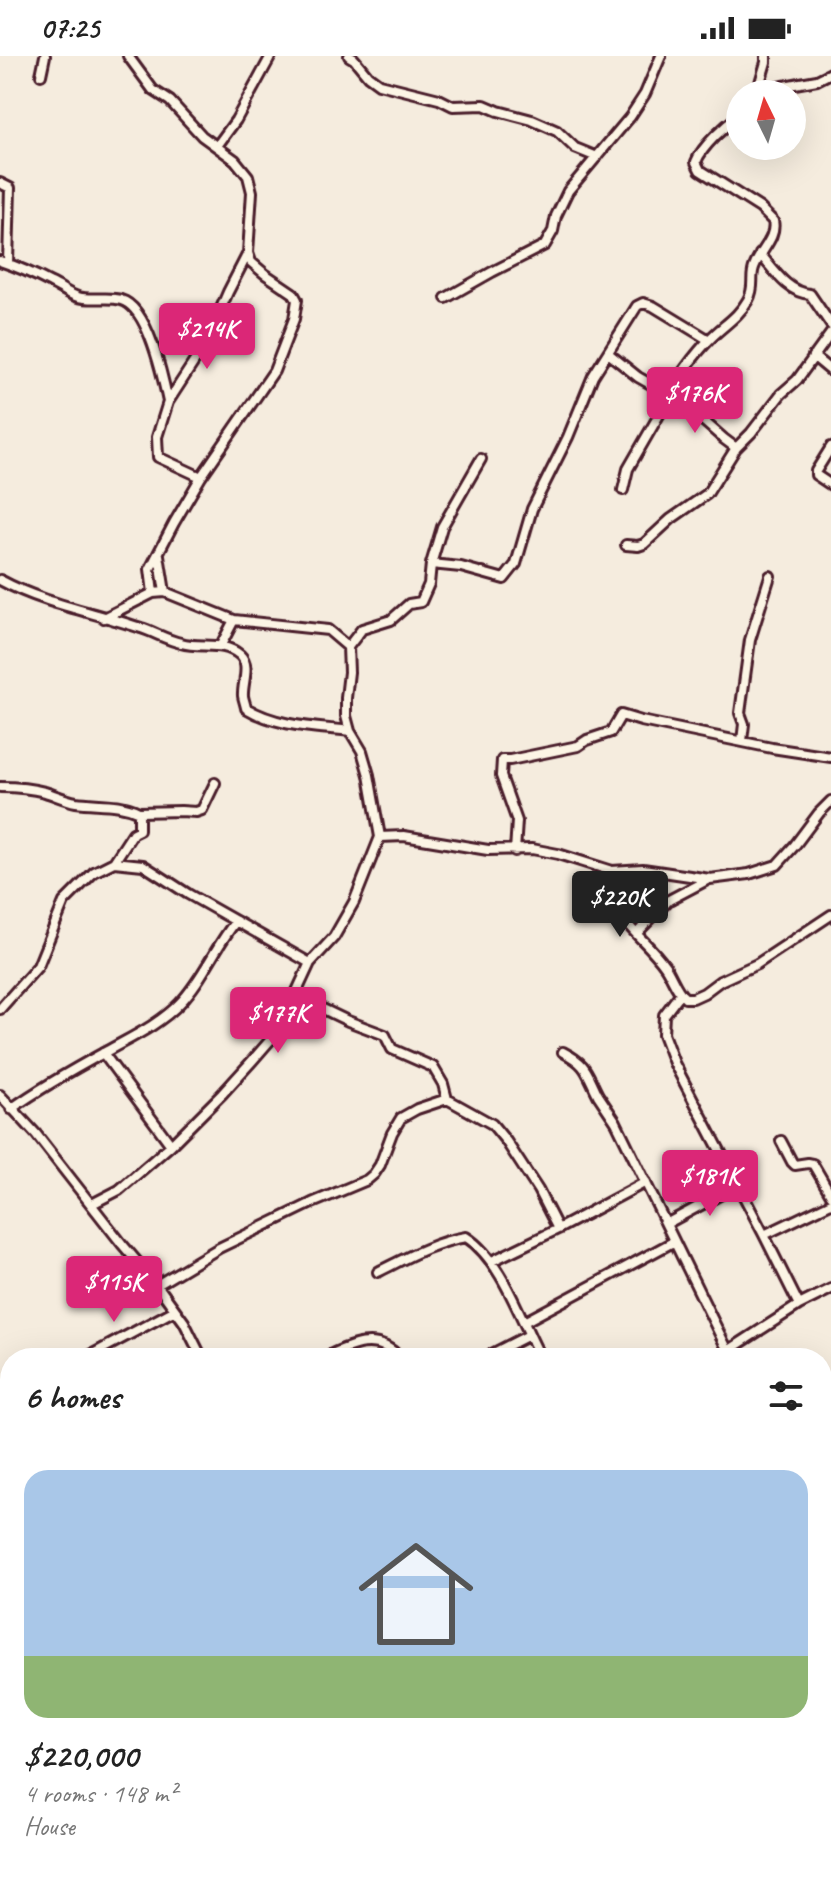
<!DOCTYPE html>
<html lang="en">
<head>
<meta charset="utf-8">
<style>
	:root { --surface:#fff; --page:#f2f2f2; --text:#222; --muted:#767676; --accent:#db2777 }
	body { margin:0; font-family:Caveat,sans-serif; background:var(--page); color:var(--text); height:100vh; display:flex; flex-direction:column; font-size:30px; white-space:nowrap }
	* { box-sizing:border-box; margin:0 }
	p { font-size:26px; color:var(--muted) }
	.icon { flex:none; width:44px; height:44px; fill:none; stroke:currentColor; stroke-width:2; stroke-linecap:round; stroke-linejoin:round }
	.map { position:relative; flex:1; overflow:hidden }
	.details { position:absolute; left:0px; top:1292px; width:832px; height:538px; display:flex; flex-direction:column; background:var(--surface); border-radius:32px 32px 0 0; box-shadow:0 8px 32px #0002 }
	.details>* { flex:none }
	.needle { width:52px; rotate:355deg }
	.tools { position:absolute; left:726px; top:24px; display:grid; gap:16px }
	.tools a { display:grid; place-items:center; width:80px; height:80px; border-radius:50%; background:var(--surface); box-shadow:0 8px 32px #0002; font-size:40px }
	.price { position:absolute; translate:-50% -68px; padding:0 18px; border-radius:8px; background:var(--accent); color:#fff; font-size:26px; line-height:52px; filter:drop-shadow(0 2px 4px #0008) }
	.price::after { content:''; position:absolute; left:50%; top:48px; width:24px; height:18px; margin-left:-12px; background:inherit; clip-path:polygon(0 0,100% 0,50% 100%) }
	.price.selected { background:#222; color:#fff }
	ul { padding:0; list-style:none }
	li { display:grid; align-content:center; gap:16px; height:424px; padding:0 24px }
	li span { display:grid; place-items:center; height:248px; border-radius:24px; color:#555 }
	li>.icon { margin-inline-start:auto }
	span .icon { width:144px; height:144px; fill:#fffc; stroke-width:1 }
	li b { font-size:34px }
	h2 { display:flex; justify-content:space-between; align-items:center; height:96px; padding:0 24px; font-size:34px }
	.status { display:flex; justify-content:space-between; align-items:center; height:56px; padding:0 40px; background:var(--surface); direction:ltr }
	.status svg { height:22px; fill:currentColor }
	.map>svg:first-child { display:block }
	.built { fill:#e8ddd0 }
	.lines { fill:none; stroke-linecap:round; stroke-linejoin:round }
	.street-casing { stroke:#4a1f2b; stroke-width:14 }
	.primary-casing { stroke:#4a1f2b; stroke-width:18 }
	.street { stroke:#fcf5e5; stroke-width:8 }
	.primary { stroke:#fcf5e5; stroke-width:12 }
</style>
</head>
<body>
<div class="status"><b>07:25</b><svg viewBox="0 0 49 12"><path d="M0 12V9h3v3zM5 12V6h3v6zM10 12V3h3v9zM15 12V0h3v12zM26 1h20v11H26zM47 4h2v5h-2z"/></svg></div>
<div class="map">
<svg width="831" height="1829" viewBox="0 0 831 1829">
	<rect width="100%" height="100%" fill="#f5ecde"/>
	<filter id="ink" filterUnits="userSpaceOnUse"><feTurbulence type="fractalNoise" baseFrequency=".0125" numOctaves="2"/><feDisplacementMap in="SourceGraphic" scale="16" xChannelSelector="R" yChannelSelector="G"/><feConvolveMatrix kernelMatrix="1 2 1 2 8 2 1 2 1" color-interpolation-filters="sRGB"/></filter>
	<g filter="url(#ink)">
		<path class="built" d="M 156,1820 L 375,1820 L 383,1829 L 146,1829 Z"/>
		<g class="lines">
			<g class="street-casing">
				<path id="street" d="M 349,0 L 354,3 L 368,20 L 379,28 L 439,43 L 453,50 L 484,49 L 498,55 L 532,64 L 557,75 L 575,92 L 597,101
					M 766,0 L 766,6 L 759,30 L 767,33
					M 41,19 L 45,0
					M 762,38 L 767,33 L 817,24 L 831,17
					M 217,90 L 236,64 L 271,0
					M 0,127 L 10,132 L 8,207
					M 760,198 C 774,214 788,237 810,238 L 831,269
					M 0,205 C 18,211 34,218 51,227 C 60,231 68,238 78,241 C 92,245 109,240 121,244 C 148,251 163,322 168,346
					M 446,242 L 492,216 L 545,189 L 553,175 L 556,160 L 568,135 L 630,61 L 645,38 L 661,0
					M 608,297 L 638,321 L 682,346 L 724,383 L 736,392
					M 813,300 L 831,315
					M 831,391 L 816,415 L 816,419 L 831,429
					M 201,421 L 158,401 L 157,381 L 168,346 L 205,289 L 228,236 L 248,197
					M 623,434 L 628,413 L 670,340 C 673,326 698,295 709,284 C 722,270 738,262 748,244 C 756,230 749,221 755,209 C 761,194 777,181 773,165 L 760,152 L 700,114 L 696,106 C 702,90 726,69 740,59
					M 626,489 L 638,490 L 644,488 L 671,463 L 707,438 L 736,392 L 751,377 L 781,338 L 797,324 L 831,277
					M 159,499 L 165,536
					M 431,508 L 442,471 L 481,403
					M 0,524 C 44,548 94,556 141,572 C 154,576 167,584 181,587 C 201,593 223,584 240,599 C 251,609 242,628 243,640 C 243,641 246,651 246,652 C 277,671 315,671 350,675
					M 153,537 L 165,536 L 234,564 L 328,574 L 348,591
					M 104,562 L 153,537 L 150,513 L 174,467 L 201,421 L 274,315 L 294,263 L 297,244 L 293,237 L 265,218 L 251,206 L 248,197 L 252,136 L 248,120 L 235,104 L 202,80 L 170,45 L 153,34 L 128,0
					M 221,589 L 234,564
					M 742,685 L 744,668 L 740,657 L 750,584 L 770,520
					M 0,731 C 15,731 30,732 45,736 C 55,739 65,744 76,746 C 98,749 118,746 139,756 L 139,774 L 133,777 L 114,806
					M 139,756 L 181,755 L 196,756 L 202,754 L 215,727
					M 380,781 L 404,780 L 488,794 L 532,793 L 558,798 L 612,815 C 602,859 643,878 665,910 C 672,920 676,935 685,942 L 693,942 L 704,937 L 720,925 L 757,908 L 831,859
					M 515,795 L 517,765 L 501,720 L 502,704 L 510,704 L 578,690 L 587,684 L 611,676 L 621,659 L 641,665 L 772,692 L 831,701
					M 612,815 L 643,813 L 710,823 L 749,818 L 777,809 L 795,789 L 819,757 L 831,745
					M 637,877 L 669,844 L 709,823
					M 680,938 L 664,959 L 663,978 L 674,1007 L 764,1179 L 799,1249
					M 296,940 L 348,965 L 385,979 L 392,993 L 433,1011 L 443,1028 L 447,1043
					M 0,953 L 38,910 L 64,846 L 94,816 L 114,806 L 143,809 L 188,838 L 310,907
					M 563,996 C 588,1009 586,1016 598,1039 C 604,1048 610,1057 616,1066 L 728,1295
					M 103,997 L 171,1089
					M 0,1039 L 36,1078 L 122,1188 L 157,1229 L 184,1266 L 202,1302
					M 11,1053 C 42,1031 74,1013 107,995 C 132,981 160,968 180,947 C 203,923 215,891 236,865
					M 781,1085 L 792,1106 L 795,1109 L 808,1107 L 813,1108 L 831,1139
					M 92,1148 L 119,1134 L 171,1089 L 222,1038 L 252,1005 L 279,974 L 310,907 L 334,881 L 354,846 L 380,781 L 369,719 L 362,695 L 350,675 L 346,660 L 346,642 L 349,616 L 348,591 L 362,573 L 391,564 L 409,548 L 421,546 L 429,528 L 431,508 L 461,511 L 504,523 L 516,508 L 532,453 L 568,381 L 593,320 L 637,250 L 643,247 L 653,250 L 709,284
					M 666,1168 L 738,1129
					M 764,1179 L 831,1147
					M 492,1205 L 558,1173 L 646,1126
					M 378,1216 C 406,1202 434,1186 466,1181 C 502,1204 521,1265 541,1302
					M 157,1229 L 219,1192 L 312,1147 L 367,1124 L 374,1118 L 380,1109 L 392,1077 L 401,1062 L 417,1053 L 447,1043 L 492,1068 L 506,1085 L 538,1134 L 558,1173
					M 524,1266 L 673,1186
					M 92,1302 L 91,1299 L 175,1254
					M 324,1302 C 350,1289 377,1276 400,1302
					M 484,1302 L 529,1279
					M 717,1302 L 799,1249 L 831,1233
					M 822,1398 L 824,1392 L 822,1386
					M 822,1420 L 831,1436
					M 0,1445 L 10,1445
					M 822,1497 L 831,1492
					M 0,1646 L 10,1642
					M 822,1664 L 831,1659
					M 0,1708 L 10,1701
					M 4,1803 L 10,1798
					M 552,1820 L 558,1829
					M 640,1820 L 645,1829
					M 422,1829 L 437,1820
					M 562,1829 L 579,1820
					M 714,1829 L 728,1820"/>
			</g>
			<g class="primary-casing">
				<path id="primary" d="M 0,1535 L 10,1533
					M 381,1820 L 389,1829"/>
			</g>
			<use href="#street" class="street"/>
			<use href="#primary" class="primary"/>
		</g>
	</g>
</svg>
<div class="tools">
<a><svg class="needle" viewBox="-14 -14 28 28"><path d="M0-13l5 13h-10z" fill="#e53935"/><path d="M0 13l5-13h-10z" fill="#767676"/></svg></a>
</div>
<b class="price" style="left:207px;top:315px">$214K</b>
<b class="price" style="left:695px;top:379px">$176K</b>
<b class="price selected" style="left:620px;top:883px">$220K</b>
<b class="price" style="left:278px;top:999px">$177K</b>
<b class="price" style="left:710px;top:1162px">$181K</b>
<b class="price" style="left:114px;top:1268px">$115K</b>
<section class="details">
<h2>6 homes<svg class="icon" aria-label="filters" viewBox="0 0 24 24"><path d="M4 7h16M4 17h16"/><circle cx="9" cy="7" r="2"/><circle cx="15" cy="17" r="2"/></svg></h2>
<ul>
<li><span style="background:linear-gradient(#a9c7e8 75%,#8fb573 0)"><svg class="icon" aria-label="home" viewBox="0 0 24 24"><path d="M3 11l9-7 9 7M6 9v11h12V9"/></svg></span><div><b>$220,000</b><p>4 rooms · 148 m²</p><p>House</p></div></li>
</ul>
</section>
</div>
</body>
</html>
